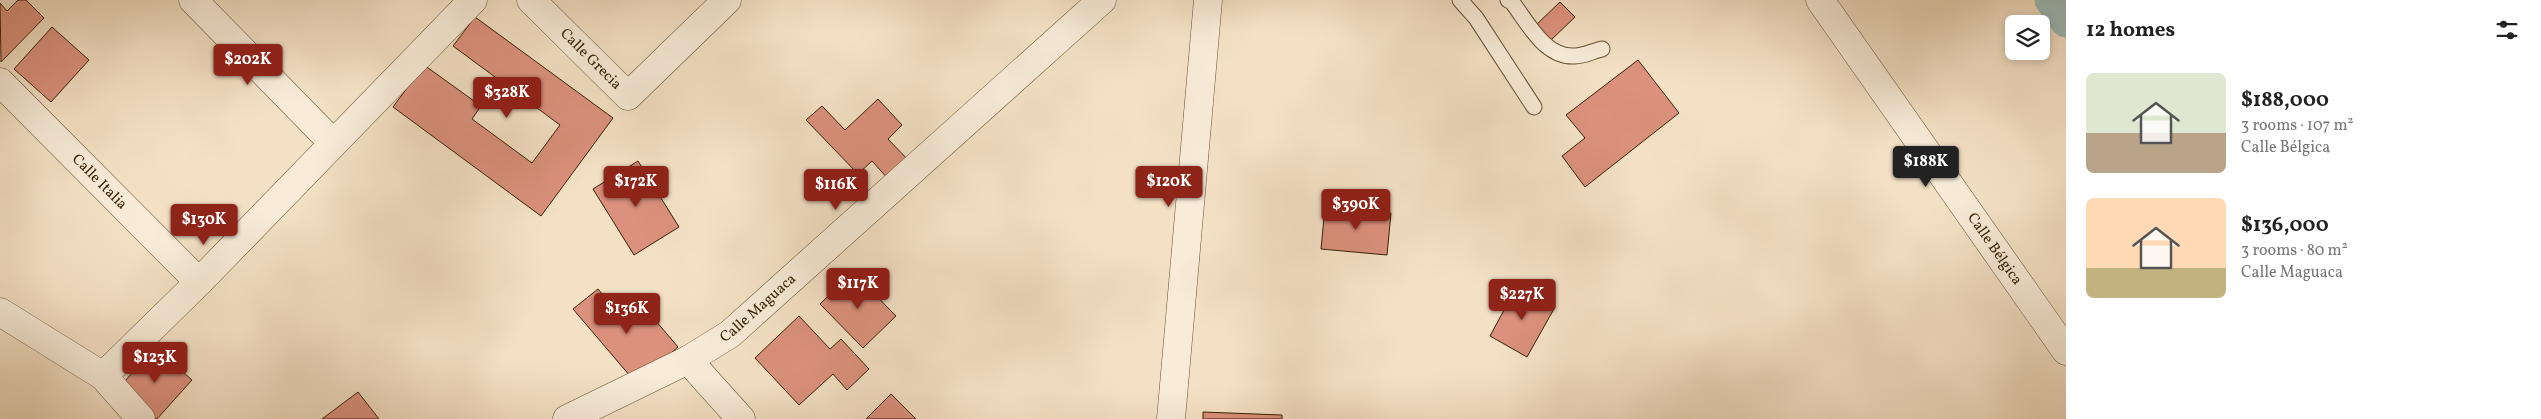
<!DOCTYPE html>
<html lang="en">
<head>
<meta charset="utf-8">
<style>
	:root { --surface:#fff; --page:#f2f2f2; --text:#222; --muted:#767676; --accent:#8f2418 }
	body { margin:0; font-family:Vollkorn,serif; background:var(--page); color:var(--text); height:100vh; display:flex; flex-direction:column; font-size:19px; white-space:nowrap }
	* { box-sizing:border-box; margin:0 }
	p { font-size:16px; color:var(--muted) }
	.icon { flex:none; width:28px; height:28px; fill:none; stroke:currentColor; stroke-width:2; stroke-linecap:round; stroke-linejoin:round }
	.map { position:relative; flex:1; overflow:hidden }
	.sheet { display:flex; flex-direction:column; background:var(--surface); width:475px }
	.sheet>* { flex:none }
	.tools { position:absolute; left:2005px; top:15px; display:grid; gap:10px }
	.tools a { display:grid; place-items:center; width:45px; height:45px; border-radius:8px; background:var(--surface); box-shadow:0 2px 8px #0003; font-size:25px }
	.price { position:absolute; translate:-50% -42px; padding:0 11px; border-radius:5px; background:var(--accent); color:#fff; font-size:16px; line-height:32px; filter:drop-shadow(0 1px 2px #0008) }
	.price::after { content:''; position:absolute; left:50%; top:30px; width:15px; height:11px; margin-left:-8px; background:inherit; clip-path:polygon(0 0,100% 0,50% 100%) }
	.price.on { background:#222; color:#fff }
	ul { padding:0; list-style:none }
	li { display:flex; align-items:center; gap:15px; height:125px; padding:0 20px }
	li span { display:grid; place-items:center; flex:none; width:140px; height:100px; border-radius:8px; color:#555 }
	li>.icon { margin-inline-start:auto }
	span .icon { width:60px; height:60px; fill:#fffc; stroke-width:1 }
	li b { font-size:21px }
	h2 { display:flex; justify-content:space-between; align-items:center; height:60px; padding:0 20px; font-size:21px }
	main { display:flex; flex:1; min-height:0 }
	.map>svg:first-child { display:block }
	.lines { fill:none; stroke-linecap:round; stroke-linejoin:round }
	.canal { stroke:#9dbcba; stroke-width:31 }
	.building { fill:#db917d; stroke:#372102 }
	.service-casing { stroke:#665133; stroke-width:17 }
	.minor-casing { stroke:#665133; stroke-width:29 }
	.service { stroke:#f8ecd9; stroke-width:15 }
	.minor { stroke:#f8ecd9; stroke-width:28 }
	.labels { text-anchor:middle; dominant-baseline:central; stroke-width:4.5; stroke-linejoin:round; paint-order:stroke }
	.street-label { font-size:15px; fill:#372102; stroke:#f8ecd9 }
</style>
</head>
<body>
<main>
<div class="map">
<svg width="2066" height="419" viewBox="0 0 2066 419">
	<rect width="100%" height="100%" fill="#f4e1c5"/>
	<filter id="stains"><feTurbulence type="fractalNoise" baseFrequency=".004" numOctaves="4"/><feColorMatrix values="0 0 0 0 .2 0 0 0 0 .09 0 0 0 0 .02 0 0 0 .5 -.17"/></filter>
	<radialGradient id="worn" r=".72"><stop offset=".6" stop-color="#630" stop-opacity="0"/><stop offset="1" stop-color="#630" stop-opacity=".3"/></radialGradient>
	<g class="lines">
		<path class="canal" d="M 2050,0 L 2066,22"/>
	</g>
	<path class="building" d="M 18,0 L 26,0 L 44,18 L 1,62 L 0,3 L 7,11 Z
		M 1560,2 L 1575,17 L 1550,41 L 1535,26 Z
		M 475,17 L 613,118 L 541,216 L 393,107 L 424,65 L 481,106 L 472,119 L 532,163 L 560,125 L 453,46 Z
		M 52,27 L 89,60 L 51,102 L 14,69 Z
		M 1638,60 L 1679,113 L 1585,187 L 1562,156 L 1585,138 L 1566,115 Z
		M 878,99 L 902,125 L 888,139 L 910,162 L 890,181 L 872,161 L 858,174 L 806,120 L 822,106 L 845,130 Z
		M 638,161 L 679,227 L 634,255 L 593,189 Z
		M 1325,207 L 1391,213 L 1387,255 L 1321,249 Z
		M 853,272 L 896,316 L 863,348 L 820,304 Z
		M 1517,286 L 1555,307 L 1527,357 L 1490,336 Z
		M 598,289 L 626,322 L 644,307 L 678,347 L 636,383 L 573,309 Z
		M 799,316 L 830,349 L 841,339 L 869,369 L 847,390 L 833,374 L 799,405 L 755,358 Z
		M 155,347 L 192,380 L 157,419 L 152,419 L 118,389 Z
		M 358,392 L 379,419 L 322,419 Z
		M 891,394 L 916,419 L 866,419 Z
		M 1203,412 L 1282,415 L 1282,419 L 1203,419 Z"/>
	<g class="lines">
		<g class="service-casing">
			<path id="service" d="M 1460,0 L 1476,18 L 1534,107
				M 1508,0 L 1512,2 C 1528,23 1545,58 1575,56 C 1584,56 1593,51 1602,49"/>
		</g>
		<g class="minor-casing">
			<g id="minor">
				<path d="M 193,0 L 333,143"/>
				<path id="s1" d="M 531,0 L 628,96 L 727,0"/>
				<path id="s2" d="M 1820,0 L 2066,351"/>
				<path id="s3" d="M 0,82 L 199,282"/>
				<path d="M 0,312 L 103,376 L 141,419"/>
				<path d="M 688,360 L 741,419"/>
				<path d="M 103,376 L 199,282 L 473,0"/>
				<path id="s4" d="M 567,419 L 688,360 L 730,334 L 1102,0"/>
				<path d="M 1171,419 L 1208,0"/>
			</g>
		</g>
		<use href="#service" class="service"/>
		<use href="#minor" class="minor"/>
	</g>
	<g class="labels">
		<g class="street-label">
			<text stroke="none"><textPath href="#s1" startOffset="84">Calle Grecia</textPath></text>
			<text stroke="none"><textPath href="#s3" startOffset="141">Calle Italia</textPath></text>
			<text stroke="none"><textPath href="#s2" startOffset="304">Calle Bélgica</textPath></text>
			<text stroke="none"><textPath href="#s4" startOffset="222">Calle Maguaca</textPath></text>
		</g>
	</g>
	<rect width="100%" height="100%" filter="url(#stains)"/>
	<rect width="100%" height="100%" fill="url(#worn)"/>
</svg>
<div class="tools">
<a><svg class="icon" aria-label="layers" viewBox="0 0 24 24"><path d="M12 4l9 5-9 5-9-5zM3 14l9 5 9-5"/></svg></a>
</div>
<b class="price" style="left:248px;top:86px">$202K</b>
<b class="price" style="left:507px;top:119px">$328K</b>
<b class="price on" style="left:1926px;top:188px">$188K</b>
<b class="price" style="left:636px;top:208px">$172K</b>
<b class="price" style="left:1169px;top:208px">$120K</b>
<b class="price" style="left:836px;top:211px">$116K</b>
<b class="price" style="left:1356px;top:231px">$390K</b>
<b class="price" style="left:204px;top:246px">$130K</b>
<b class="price" style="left:858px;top:310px">$117K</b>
<b class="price" style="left:1522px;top:321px">$227K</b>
<b class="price" style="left:627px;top:335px">$136K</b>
<b class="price" style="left:155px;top:384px">$123K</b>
</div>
<section class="sheet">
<h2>12 homes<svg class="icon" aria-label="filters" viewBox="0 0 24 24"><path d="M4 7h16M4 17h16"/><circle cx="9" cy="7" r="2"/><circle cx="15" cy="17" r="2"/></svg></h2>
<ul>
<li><span style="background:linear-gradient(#dfe7d0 60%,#b9a48a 0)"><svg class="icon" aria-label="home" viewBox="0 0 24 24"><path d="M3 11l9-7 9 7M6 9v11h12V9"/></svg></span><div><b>$188,000</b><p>3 rooms · 107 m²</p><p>Calle Bélgica</p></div></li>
<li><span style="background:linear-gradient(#ffd9b3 70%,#c2b280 0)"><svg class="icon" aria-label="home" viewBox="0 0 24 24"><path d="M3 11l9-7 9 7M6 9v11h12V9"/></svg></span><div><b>$136,000</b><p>3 rooms · 80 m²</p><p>Calle Maguaca</p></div></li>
</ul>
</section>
</main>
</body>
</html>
